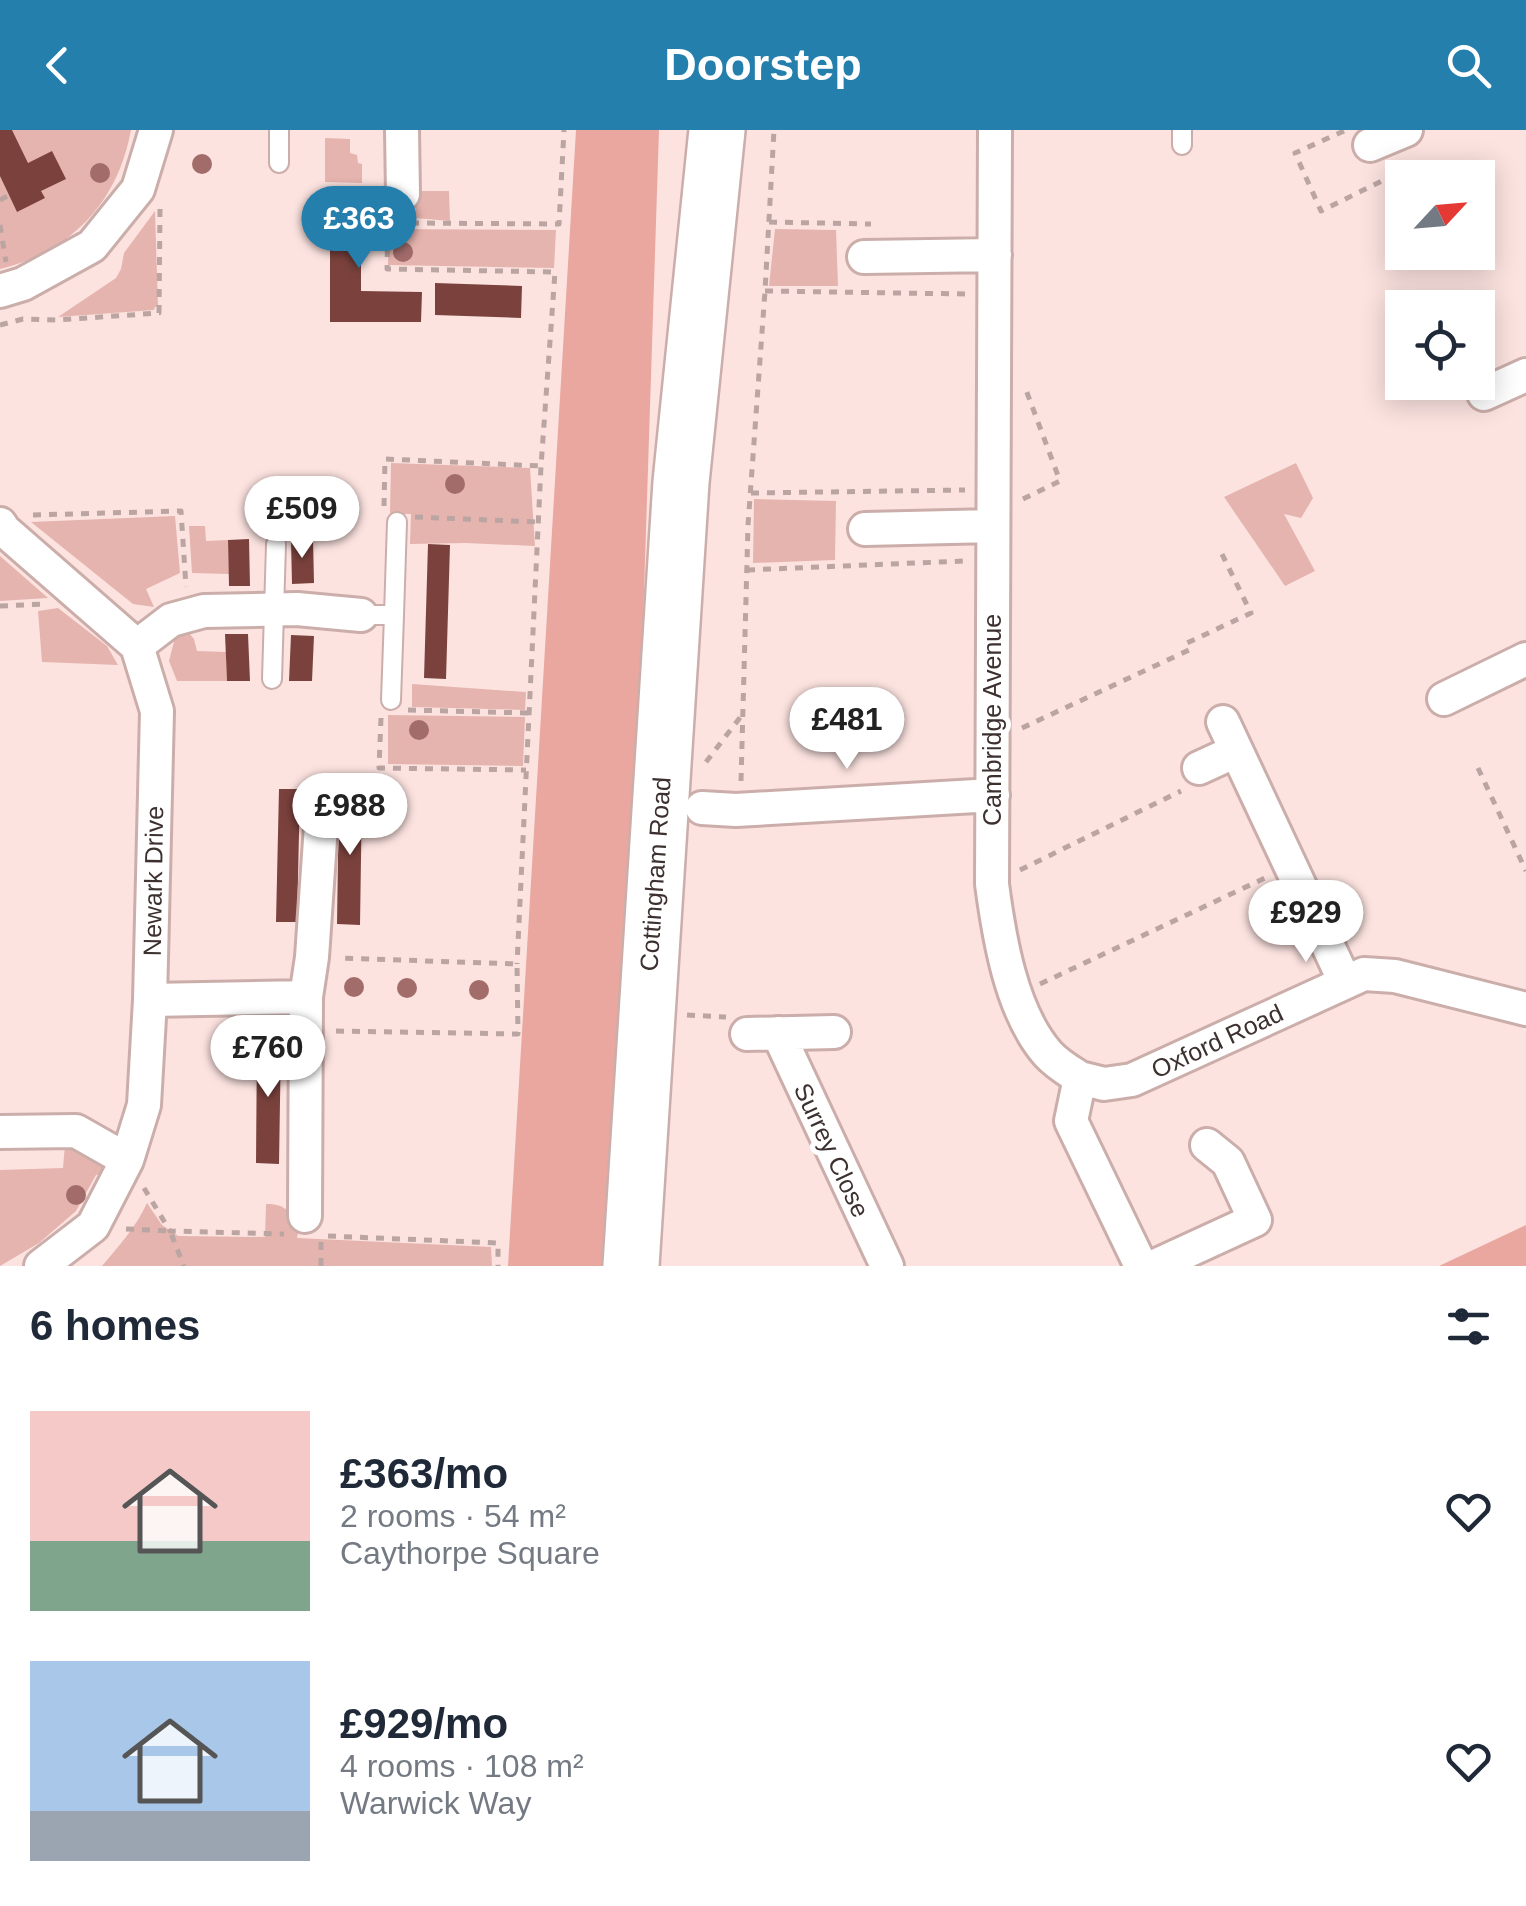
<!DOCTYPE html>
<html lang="en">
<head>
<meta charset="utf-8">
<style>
	:root { --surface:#fff; --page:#f6f6f7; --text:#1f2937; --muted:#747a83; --accent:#247fad }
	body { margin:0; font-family:Helvetica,sans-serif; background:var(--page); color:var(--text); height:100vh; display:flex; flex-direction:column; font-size:38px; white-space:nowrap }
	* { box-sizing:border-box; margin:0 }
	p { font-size:32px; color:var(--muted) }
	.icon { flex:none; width:55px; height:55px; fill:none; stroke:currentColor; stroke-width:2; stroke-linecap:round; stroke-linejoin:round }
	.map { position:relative; height:1136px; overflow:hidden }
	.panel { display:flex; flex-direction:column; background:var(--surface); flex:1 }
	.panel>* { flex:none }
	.needle { width:65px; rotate:64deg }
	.fabs { position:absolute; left:1385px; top:30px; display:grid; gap:20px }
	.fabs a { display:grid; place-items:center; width:110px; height:110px; border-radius:0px; background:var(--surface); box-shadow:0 5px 25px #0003; font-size:50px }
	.price { position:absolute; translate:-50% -85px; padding:0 22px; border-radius:35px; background:#fff; color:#222; font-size:32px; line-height:65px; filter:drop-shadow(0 2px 5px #0008) }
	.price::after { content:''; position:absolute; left:50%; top:60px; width:30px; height:22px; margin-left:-15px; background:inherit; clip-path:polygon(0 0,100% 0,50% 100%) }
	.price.on { background:var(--accent); color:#fff }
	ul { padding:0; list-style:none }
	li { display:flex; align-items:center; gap:30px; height:250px; padding:0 30px }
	li span { display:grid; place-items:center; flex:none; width:280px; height:200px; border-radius:0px; color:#555 }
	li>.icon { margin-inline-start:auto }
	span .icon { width:120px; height:120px; fill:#fffc; stroke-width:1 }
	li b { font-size:42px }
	h2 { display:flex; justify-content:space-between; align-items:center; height:120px; padding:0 30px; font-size:42px }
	header { display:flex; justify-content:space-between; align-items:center; height:130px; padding:0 30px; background:var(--accent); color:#fff; font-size:45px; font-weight:700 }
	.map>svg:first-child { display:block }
	.green { fill:#e6b4ae }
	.forest { fill:#eaa7a0 }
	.building { fill:#7b423d }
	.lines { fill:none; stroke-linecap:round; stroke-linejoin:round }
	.lane-casing { stroke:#cbaeaa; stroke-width:22 }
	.street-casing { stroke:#cbaeaa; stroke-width:38 }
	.highway-casing { stroke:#cbaeaa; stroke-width:60 }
	.path { stroke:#baa5a3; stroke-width:5; stroke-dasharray:8 8; stroke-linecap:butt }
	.lane { stroke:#fff; stroke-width:18 }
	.street { stroke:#fff; stroke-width:32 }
	.highway { stroke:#fff; stroke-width:55 }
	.tree { fill:#a26c6b }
	.labels { text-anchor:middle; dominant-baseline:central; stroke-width:10; stroke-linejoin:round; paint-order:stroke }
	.street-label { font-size:25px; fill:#3d3130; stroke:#fff }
</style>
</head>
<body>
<header><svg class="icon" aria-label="back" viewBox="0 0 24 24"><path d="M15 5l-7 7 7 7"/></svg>Doorstep<svg class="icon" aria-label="search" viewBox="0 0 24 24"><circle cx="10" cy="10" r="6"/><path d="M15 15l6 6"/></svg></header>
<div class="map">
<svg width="1526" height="1136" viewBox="0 0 1526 1136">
	<rect width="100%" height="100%" fill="#fce3e0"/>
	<path class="green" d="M 0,0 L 131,0 C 118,72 71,122 0,139 Z
		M 325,8 L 350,9 L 350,23 L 357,25 L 358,33 L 362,34 L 362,53 L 325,52 Z
		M 416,61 L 449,61 L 450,91 L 415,88 Z
		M 155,81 L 158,177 L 155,177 L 154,180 L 58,187 L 116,148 L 121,139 L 124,123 Z
		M 389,99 L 556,100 L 554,138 L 388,135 Z
		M 775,99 L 836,100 L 838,156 L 769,156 Z
		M 391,333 L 530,338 L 535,416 L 465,413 L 410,414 L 411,384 L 390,384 Z
		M 1296,333 L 1313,368 L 1301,388 L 1284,384 L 1315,441 L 1285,456 L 1224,367 Z
		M 754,369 L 836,371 L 835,430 L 753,433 Z
		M 175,386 L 180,443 L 146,459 L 154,477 L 133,474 L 31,392 Z
		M 189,396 L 205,396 L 206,411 L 228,410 L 229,444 L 192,443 Z
		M 0,426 L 48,468 L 0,471 Z
		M 58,478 L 107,516 L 118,535 L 42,532 L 38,481 Z
		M 189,503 L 194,509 L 197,521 L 226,522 L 227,551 L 177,551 L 169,531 L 175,508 Z
		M 412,554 L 526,562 L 525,580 L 412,577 Z
		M 388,585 L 525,587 L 523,636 L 388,634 Z
		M 68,1014 L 103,1034 L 102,1044 L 96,1045 L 76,1081 L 39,1113 L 0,1136 L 0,1040 L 63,1038 L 65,1015 Z
		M 147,1073 L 162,1095 L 178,1106 L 265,1107 L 266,1074 C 285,1074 290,1081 299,1097 L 297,1108 L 491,1117 L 492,1136 L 102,1136 C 119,1116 136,1097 147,1073 Z"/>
	<path class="forest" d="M 576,0 L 659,0 L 637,678 L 603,1136 L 508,1136 Z
		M 1526,1095 L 1526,1136 L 1439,1136 Z"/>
	<path class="building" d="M 0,0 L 12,0 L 28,33 L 52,21 L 66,49 L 41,61 L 45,68 L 17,82 L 0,46 Z
		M 330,57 L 361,58 L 361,161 L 422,162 L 421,192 L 330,192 Z
		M 435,153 L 522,156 L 521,188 L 435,185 Z
		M 249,409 L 250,456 L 229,456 L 228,410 Z
		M 313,409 L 314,453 L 292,454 L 291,410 Z
		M 428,414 L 450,415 L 446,549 L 424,548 Z
		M 225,504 L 248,504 L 250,551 L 227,551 Z
		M 291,505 L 314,506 L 312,551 L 289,551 Z
		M 279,659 L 300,659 L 297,792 L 276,792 Z
		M 339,660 L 362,661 L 360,795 L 337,794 Z
		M 257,907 L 281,908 L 279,1034 L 256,1033 Z"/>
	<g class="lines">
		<g class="lane-casing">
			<path id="lane" d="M 279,0 L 279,33
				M 1182,15 L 1182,0
				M 361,485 L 394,485 L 397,392
				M 272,549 L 276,414
				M 391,570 L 394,485"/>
		</g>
		<g class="street-casing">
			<path id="street" d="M 402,0 L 403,64
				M 995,0 L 992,754 C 999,807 1011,882 1048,924 C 1057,934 1069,941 1080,948 L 1071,991 L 1141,1136
				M 1370,15 L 1406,0
				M 864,127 L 995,125
				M 0,161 L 23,154 L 92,116 L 138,59 L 156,0
				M 1484,264 L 1526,245
				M 0,394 L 4,400 L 137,516 L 157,581 L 150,870 L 144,975 L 127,1030 L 93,1096 L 41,1136
				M 865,399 L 993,396
				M 137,516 L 171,490 L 204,481 L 297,479 L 361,485
				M 1444,569 L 1526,529
				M 1223,592 L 1345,852
				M 1199,638 L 1236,621
				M 702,678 L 736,680 L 993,665
				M 150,870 L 306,867 L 312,827 L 323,666
				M 778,903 L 887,1136
				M 747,904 L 834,902
				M 1080,948 L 1104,954 L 1132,950 L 1364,844 L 1395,846 L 1526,879
				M 0,1002 L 76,1001 L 127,1030
				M 305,1086 L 306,867
				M 1155,1136 L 1255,1090 L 1228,1032 L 1207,1015"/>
		</g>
		<g class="highway-casing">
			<path id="highway" d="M 631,1136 L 681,352 L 717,0"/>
		</g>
		<path class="path" d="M 1344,1 L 1295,23 L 1321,81 L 1406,39 L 1408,33
			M 0,70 L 9,65
			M 388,87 L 387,139 L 555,142 L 541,336 L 517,834
			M 769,92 L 871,94
			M 411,93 L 559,94 L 564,0
			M 0,95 L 6,132
			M 765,161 L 967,164
			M 0,195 L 23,189 L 57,190 L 159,183 L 160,79
			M 751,363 L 965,360
			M 1023,369 L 1060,351 L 1026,260
			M 384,376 L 385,329 L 541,336
			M 33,385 L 181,381 L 186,457
			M 415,387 L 538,392
			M 747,440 L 964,431
			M 0,476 L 43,474
			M 408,580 L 529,583
			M 381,588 L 379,638 L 526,640
			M 1022,598 L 1189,520 L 1187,513 L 1251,483 L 1219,418
			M 706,632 L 742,585
			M 1478,638 L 1526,741
			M 741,651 L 748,395 L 765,161 L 774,0
			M 1020,740 L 1181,661
			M 1040,854 L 1265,748
			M 687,885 L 726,887
			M 336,901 L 518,904 L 517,834 L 340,828
			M 144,1058 L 170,1101 L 284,1104
			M 126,1099 L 170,1101 L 184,1136
			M 328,1106 L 498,1113 L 498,1136
			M 321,1136 L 321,1109"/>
		<use href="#lane" class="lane"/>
		<use href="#street" class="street"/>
		<use href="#highway" class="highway"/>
	</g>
	<g class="tree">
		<circle cx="202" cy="34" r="10"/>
		<circle cx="100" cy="43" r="10"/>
		<circle cx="403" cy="122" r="10"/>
		<circle cx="455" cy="354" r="10"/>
		<circle cx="419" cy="600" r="10"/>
		<circle cx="354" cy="857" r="10"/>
		<circle cx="407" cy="858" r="10"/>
		<circle cx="479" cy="860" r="10"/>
		<circle cx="76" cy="1065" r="10"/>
	</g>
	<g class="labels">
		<g class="street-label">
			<text transform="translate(992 590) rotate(-90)">Cambridge Avenue</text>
			<text transform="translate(655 744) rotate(-86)">Cottingham Road</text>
			<text transform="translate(153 751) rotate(-89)">Newark Drive</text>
			<text transform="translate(1217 911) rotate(-25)">Oxford Road</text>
			<text transform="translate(832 1020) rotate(65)">Surrey Close</text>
		</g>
	</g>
</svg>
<div class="fabs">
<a><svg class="needle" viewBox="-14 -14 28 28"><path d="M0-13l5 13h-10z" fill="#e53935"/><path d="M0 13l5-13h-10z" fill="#747a83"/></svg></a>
<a><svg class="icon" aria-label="locate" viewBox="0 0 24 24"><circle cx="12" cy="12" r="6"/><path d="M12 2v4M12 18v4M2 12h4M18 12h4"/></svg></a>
</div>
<b class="price on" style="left:359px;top:141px">£363</b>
<b class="price" style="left:302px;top:431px">£509</b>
<b class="price" style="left:847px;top:642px">£481</b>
<b class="price" style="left:350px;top:728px">£988</b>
<b class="price" style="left:1306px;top:835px">£929</b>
<b class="price" style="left:268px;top:970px">£760</b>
</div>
<section class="panel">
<h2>6 homes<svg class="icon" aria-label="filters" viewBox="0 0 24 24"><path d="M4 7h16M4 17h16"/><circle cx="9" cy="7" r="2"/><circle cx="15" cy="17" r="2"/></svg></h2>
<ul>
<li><span style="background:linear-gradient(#f6c9c9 65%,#7fa58c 0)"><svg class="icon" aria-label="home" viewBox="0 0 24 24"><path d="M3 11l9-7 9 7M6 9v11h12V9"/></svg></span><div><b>£363/mo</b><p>2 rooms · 54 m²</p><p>Caythorpe Square</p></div><svg class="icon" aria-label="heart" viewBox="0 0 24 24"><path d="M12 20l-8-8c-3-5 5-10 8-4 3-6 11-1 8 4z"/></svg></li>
<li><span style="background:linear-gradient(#a9c7e8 75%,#9aa5b1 0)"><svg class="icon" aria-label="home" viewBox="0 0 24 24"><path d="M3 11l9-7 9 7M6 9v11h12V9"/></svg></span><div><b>£929/mo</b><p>4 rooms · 108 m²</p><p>Warwick Way</p></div><svg class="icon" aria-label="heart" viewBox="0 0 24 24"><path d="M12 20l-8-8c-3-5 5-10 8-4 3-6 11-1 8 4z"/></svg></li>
</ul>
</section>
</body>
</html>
